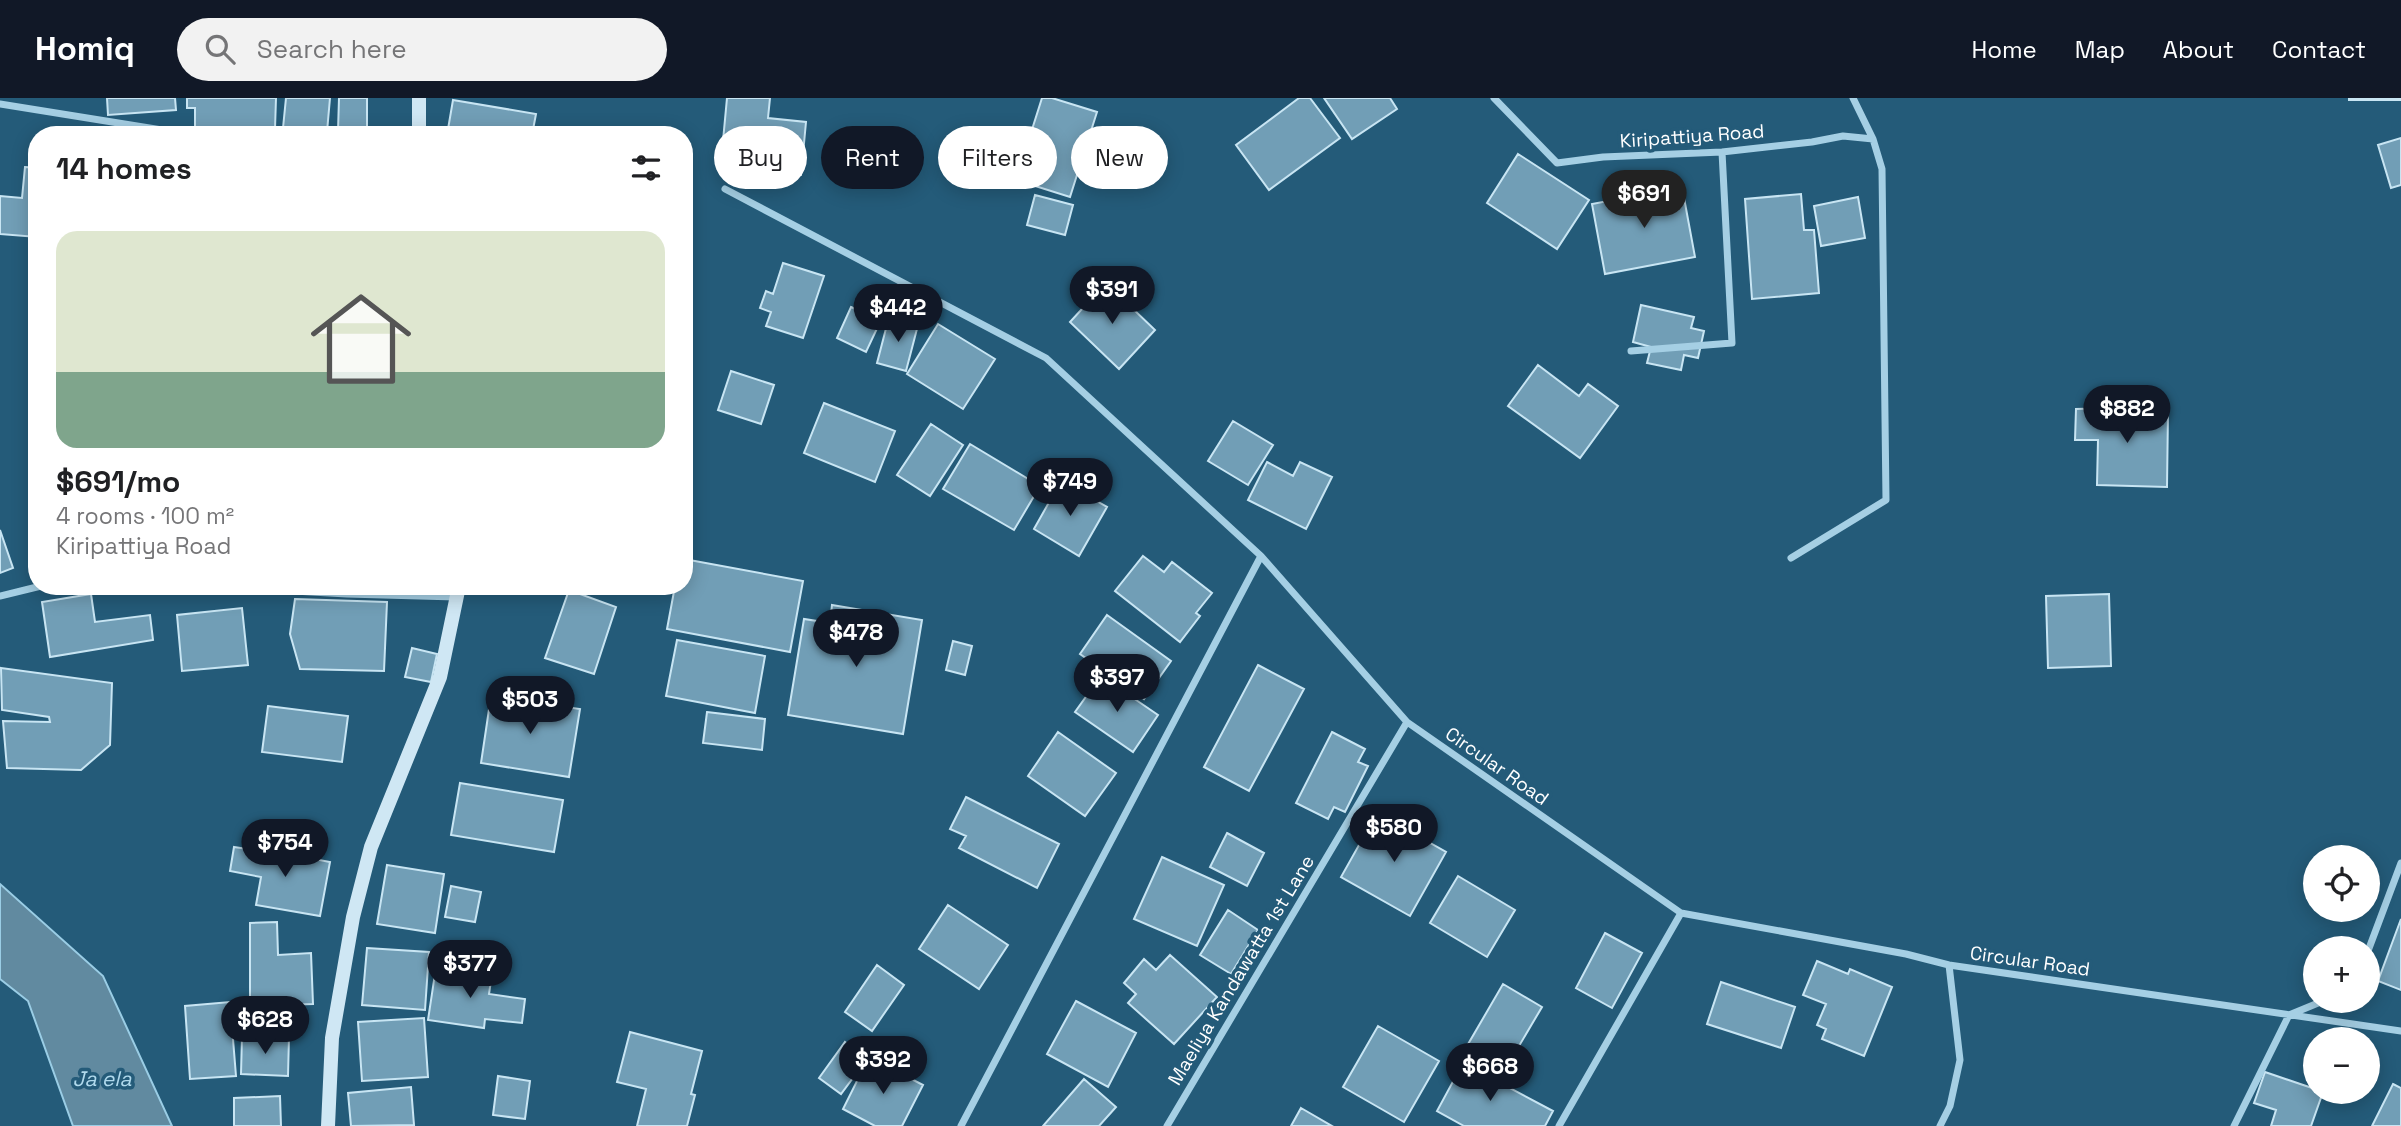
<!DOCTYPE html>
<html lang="en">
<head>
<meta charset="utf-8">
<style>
	:root { --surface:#fff; --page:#f2f2f2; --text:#202124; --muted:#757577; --accent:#111827 }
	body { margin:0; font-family:"Space Grotesk",sans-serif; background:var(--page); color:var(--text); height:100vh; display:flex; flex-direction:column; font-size:26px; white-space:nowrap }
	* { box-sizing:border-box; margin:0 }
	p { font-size:23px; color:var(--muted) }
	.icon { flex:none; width:38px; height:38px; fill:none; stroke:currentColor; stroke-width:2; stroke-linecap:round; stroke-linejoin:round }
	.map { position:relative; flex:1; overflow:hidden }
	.sheet { position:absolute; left:28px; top:28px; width:665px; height:469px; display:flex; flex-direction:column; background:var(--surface); border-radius:28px; box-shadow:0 4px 18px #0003 }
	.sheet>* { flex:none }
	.banner { position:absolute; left:714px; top:28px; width:665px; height:63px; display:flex; gap:14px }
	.tools { position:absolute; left:2303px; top:747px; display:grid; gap:14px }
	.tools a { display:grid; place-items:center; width:77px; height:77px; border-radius:50%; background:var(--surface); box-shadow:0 4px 18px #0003; font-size:35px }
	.price { position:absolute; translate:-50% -60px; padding:0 16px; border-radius:24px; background:var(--accent); color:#fff; font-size:23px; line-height:46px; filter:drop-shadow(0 2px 4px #0008) }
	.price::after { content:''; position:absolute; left:50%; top:42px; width:21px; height:16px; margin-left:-10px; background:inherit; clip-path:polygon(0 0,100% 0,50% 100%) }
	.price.current { background:#222; color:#fff }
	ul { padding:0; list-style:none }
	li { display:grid; align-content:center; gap:14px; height:371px; padding:0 28px }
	li span { display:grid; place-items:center; height:217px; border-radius:21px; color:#555 }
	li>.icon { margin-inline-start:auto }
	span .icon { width:126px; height:126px; fill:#fffc; stroke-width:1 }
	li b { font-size:30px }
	h2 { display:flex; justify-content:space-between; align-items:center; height:84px; padding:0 28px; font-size:30px }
	.chip { padding:0 24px; border-radius:32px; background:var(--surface); box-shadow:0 4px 18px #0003; font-size:24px; line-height:63px }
	.chip.current { background:var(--accent); color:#fff }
	header { display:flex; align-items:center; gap:42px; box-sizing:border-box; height:98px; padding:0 35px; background:var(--accent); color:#fff }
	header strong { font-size:33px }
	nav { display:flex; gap:38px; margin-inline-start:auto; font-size:24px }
	.search { width:490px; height:63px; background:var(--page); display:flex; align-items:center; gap:18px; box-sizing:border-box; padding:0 24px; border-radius:38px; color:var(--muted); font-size:26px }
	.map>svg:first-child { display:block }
	.water { fill:#618aa0; stroke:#9acde5; stroke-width:2 }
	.building { fill:#719eb6; stroke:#c8e5f3; stroke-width:2 }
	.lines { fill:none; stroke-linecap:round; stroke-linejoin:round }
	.minor { stroke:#a5cfe4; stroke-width:7 }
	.secondary { stroke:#cfe7f4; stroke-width:14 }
	.labels { text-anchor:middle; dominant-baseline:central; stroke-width:7; stroke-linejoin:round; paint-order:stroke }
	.street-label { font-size:19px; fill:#fff; stroke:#245b79 }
	.water-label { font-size:21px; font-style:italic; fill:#b0d9ec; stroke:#245b79 }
</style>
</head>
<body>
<header>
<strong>Homiq</strong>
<div class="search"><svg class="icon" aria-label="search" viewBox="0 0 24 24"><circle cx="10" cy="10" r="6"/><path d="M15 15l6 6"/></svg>Search here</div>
<nav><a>Home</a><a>Map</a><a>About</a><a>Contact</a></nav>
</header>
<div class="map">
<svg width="2401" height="1028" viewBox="0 0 2401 1028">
	<rect width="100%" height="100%" fill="#245b79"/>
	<path class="water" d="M 0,786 L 103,878 L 172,1028 L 73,1028 L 28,903 L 0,881 Z"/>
	<path class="building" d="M 107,0 L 175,0 L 176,12 L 108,17 Z
		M 187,0 L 276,0 L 275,31 L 195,29 L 195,10 L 187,10 Z
		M 286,0 L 330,0 L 327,34 L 283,30 Z
		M 339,0 L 367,0 L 367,34 L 338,33 Z
		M 727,0 L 770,0 L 768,20 L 806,24 L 801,77 L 761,73 L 760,80 L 720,75 Z
		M 1042,0 L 1052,0 L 1097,14 L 1070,99 L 1016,82 Z
		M 1299,0 L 1310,0 L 1340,40 L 1269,92 L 1236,47 Z
		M 1324,0 L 1390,0 L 1397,11 L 1352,41 Z
		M 2349,0 L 2401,0 L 2401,2 L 2349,2 Z
		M 453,2 L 536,16 L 532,37 L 447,37 Z
		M 2401,40 L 2401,87 L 2391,90 L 2378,47 Z
		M 1518,56 L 1589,102 L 1557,151 L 1487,105 Z
		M 25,69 L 37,70 L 37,139 L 0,136 L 0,98 L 22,100 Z
		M 1682,89 L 1695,159 L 1605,176 L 1592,106 Z
		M 1801,96 L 1804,132 L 1814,132 L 1819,195 L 1752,201 L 1745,101 Z
		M 1035,97 L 1073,107 L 1065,137 L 1027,127 Z
		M 1858,99 L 1865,140 L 1821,148 L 1814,108 Z
		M 783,165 L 824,178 L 803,240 L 766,228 L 771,214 L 760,210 L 766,193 L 773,196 Z
		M 1106,185 L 1155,232 L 1119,271 L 1070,224 Z
		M 1641,207 L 1694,219 L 1691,230 L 1704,233 L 1698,260 L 1684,257 L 1681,272 L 1647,265 L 1651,249 L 1633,244 Z
		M 851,209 L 881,222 L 866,254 L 837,240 Z
		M 889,219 L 918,227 L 906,273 L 877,265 Z
		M 938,226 L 995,261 L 963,311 L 907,276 Z
		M 1538,267 L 1579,298 L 1588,286 L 1618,308 L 1580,360 L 1508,308 Z
		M 731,273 L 774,287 L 761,326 L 718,312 Z
		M 824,305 L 895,333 L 875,384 L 804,355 Z
		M 2110,310 L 2109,312 L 2168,313 L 2167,389 L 2097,387 L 2098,342 L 2075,342 L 2076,311 Z
		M 1233,323 L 1273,347 L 1248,387 L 1208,363 Z
		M 931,326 L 963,347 L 930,398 L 897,377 Z
		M 970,346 L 1040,388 L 1014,432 L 943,391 Z
		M 1267,364 L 1293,378 L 1300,364 L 1332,379 L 1306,431 L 1248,402 Z
		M 1061,383 L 1107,409 L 1079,458 L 1034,431 Z
		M 0,432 L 13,470 L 0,475 Z
		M 1143,458 L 1164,474 L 1172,464 L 1212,495 L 1196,515 L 1200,518 L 1180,544 L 1115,493 Z
		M 684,461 L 803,483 L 790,554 L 667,531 L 675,488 L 684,488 Z
		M 569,492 L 616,509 L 594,576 L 545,560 Z
		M 91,496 L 95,524 L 150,517 L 153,542 L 50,559 L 42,504 Z
		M 2109,496 L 2111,568 L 2048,570 L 2046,498 Z
		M 295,501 L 387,504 L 384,573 L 300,571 L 290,536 Z
		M 832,507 L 922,522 L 903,636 L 788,617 L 804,521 L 830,525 Z
		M 242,510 L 248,567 L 182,573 L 177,517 Z
		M 1107,517 L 1171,563 L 1144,601 L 1080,556 Z
		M 677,542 L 765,558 L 755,615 L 666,598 Z
		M 953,543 L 972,548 L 965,577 L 946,572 Z
		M 412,550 L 437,556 L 431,584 L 405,579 Z
		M 1258,567 L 1304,591 L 1249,693 L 1204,669 Z
		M 1,570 L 112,585 L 110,647 L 81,672 L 7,670 L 3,623 L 50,624 L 49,619 L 2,612 Z
		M 1101,578 L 1158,617 L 1133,654 L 1075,614 Z
		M 491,598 L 580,611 L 569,679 L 481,665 Z
		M 268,608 L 348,618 L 342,664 L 262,654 Z
		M 707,614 L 765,621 L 762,652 L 703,645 Z
		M 1058,634 L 1116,675 L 1085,718 L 1028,678 Z
		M 1332,634 L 1365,651 L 1358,664 L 1368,668 L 1345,714 L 1334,709 L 1328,721 L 1296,705 Z
		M 460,685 L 563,702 L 554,754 L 451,737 Z
		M 966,699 L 1059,746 L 1037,790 L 959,750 L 966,738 L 950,731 Z
		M 1377,715 L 1446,754 L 1410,818 L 1341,779 Z
		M 1227,735 L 1264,755 L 1247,788 L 1210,769 Z
		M 234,749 L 267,754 L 267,752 L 330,764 L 320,818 L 256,807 L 261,779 L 230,773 Z
		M 1162,759 L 1224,787 L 1197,848 L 1134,821 Z
		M 387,767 L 444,776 L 435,835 L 377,826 Z
		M 1458,778 L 1515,812 L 1487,859 L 1430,825 Z
		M 451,788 L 481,794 L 475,824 L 445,819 Z
		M 948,807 L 1008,847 L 979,891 L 919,851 Z
		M 1228,812 L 1258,832 L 1231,876 L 1200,857 Z
		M 2401,821 L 2401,892 L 2378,883 Z
		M 277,824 L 278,857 L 311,855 L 313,906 L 250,908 L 250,825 Z
		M 1605,835 L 1642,855 L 1612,910 L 1576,890 Z
		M 367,850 L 429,854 L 425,912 L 362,907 Z
		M 1170,857 L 1217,899 L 1174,946 L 1128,905 L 1136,896 L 1124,885 L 1144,861 L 1156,872 Z
		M 1817,863 L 1848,876 L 1850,871 L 1892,889 L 1864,958 L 1822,941 L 1826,931 L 1817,927 L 1826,906 L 1803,897 Z
		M 877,867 L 904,887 L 872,933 L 845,914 Z
		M 436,869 L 492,876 L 489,896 L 525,901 L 522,925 L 485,921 L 484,930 L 428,922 Z
		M 1721,884 L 1795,909 L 1781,950 L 1707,926 Z
		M 1503,886 L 1542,909 L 1506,970 L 1467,948 Z
		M 1076,903 L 1136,935 L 1108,989 L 1047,956 Z
		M 230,904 L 236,978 L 190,981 L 185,908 Z
		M 424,920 L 428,979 L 362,983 L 358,924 Z
		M 1378,928 L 1439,963 L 1404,1024 L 1343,989 Z
		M 630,934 L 702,953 L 691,996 L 695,997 L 687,1028 L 637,1028 L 646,991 L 617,984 Z
		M 242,938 L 289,939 L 288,978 L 241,976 Z
		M 845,944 L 867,961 L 841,996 L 819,980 Z
		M 869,959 L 923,987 L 902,1028 L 875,1028 L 843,1011 Z
		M 1463,965 L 1553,1013 L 1545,1028 L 1464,1028 L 1437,1013 Z
		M 2265,974 L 2315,991 L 2315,994 L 2323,994 L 2311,1028 L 2271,1028 L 2276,1012 L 2254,1005 Z
		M 498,978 L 530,983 L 525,1021 L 493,1017 Z
		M 1084,981 L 1116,1009 L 1099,1028 L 1043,1028 Z
		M 2393,986 L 2401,990 L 2401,1028 L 2372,1028 Z
		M 411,989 L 414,1027 L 351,1028 L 348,995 Z
		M 280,998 L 281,1028 L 234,1028 L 234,1000 Z
		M 1301,1010 L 1332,1028 L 1291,1028 Z"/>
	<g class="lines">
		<path class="minor" d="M 1494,0 L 1557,65 L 1603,59 L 1722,54 L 1812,44 L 1843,38 L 1873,41 L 1853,0
			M 0,6 L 193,37
			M 725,91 L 1046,260 L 1261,458 L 1407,624 L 1681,815 L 1906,856 L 1949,867 L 2401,933
			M 1631,253 L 1732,245 L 1722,54
			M 1791,460 L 1886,402 L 1882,71 L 1873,41
			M 100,488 L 243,490 L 347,496 L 456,499
			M 0,498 L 41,488
			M 2368,853 L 2401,765
			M 961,1028 L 1261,458
			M 1167,1028 L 1407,624
			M 1559,1028 L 1681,815
			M 1940,1028 L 1950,1008 L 1960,962 L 1949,867
			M 2234,1028 L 2289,917 L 2323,903"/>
		<path class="secondary" d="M 419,0 L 419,37
			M 328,1028 L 332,940 L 353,819 L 371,749 L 440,579 L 459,488"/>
	</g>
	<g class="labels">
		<g class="street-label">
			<text transform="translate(1692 38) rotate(-4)">Kiripattiya Road</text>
			<text transform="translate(1497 668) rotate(35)">Circular Road</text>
			<text transform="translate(2030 863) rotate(8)">Circular Road</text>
			<text transform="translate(1241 872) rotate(-59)">Maeliya Kandawatta 1st Lane</text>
		</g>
		<g class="water-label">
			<text x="102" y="980">Ja ela</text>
		</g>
	</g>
</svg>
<div class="tools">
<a><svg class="icon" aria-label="locate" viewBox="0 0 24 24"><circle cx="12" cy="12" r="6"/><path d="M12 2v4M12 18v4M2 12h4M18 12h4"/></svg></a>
<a>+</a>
<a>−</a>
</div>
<b class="price current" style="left:1644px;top:132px">$691</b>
<b class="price" style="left:1112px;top:228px">$391</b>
<b class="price" style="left:898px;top:246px">$442</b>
<b class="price" style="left:2127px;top:347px">$882</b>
<b class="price" style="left:1070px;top:420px">$749</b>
<b class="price" style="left:856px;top:571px">$478</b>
<b class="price" style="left:1117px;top:616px">$397</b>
<b class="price" style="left:530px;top:638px">$503</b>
<b class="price" style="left:1394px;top:766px">$580</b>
<b class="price" style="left:285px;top:781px">$754</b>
<b class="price" style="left:470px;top:902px">$377</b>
<b class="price" style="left:265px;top:958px">$628</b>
<b class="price" style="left:883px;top:998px">$392</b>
<b class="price" style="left:1490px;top:1005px">$668</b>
<div class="banner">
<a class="chip">Buy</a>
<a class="chip current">Rent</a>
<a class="chip">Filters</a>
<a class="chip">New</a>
</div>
<section class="sheet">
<h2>14 homes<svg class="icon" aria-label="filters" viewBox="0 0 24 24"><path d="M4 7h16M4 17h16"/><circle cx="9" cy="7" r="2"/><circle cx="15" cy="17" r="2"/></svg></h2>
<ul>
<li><span style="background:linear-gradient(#dfe7d0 65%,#7fa58c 0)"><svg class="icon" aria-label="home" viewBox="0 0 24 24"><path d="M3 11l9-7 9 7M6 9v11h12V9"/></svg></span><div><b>$691/mo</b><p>4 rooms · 100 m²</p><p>Kiripattiya Road</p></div></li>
</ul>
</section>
</div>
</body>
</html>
